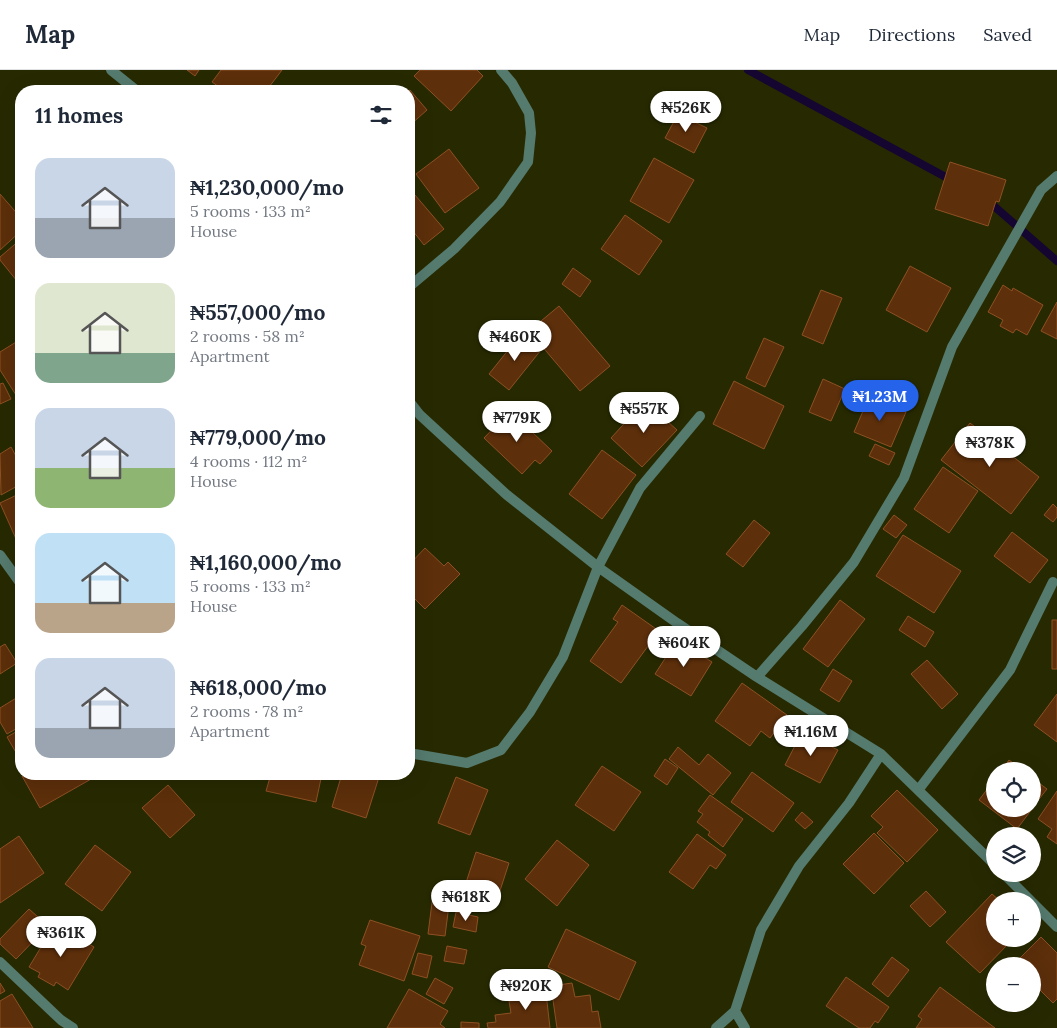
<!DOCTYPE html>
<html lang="en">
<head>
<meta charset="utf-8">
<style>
	:root { --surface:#fff; --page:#f6f6f7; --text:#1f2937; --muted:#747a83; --line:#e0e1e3; --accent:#2563eb }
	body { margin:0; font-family:Lora,serif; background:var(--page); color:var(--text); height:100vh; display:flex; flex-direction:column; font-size:19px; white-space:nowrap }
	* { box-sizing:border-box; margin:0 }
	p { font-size:16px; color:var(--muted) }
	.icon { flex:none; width:28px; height:28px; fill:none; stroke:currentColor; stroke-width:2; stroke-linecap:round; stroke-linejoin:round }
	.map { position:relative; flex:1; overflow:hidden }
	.sheet { position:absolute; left:15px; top:15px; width:400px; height:695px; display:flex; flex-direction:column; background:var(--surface); border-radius:20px; box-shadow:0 5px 20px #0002 }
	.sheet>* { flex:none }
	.fabs { position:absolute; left:986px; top:692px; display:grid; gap:10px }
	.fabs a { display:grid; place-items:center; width:55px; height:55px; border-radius:50%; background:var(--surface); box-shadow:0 5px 20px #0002; font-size:25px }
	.price { position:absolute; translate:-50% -42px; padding:0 11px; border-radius:18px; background:#fff; color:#222; font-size:16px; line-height:32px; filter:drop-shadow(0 1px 2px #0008) }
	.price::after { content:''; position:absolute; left:50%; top:30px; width:15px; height:11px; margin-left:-8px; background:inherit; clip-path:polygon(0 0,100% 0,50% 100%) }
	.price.selected { background:var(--accent); color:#fff }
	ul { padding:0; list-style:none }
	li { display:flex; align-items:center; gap:15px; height:125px; padding:0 20px }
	li span { display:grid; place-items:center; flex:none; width:140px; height:100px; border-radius:15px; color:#555 }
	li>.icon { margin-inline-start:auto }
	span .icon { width:60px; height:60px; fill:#fffc; stroke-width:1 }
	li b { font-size:21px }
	h2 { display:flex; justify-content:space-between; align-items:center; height:60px; padding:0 20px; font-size:21px }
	header { display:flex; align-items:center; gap:30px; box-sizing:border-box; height:70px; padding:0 25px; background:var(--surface); border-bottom:1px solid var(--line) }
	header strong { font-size:24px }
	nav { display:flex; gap:28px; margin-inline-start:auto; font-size:18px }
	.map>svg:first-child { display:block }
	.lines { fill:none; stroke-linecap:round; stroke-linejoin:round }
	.stream { stroke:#150531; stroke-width:8 }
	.building { fill:#5d2f0b; stroke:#8e5023 }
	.street { stroke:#557a6e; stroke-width:10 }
</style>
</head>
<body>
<header>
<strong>Map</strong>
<nav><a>Map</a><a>Directions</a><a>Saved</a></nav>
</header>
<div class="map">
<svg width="1057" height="958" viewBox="0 0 1057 958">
	<rect width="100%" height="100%" fill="#272a00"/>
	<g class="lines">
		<path class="stream" d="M 748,0 L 953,111
			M 987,130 L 1057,191"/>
	</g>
	<path class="building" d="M 187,0 L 199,0 L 195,6 Z
		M 221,0 L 282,0 L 266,21 L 225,21 L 212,12 Z
		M 420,0 L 477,0 L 483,6 L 451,41 L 414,6 Z
		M 410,20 L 427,40 L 409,56 L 408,21 Z
		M 678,44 L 707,58 L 694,83 L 665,68 Z
		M 449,79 L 479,118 L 445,143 L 416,104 Z
		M 654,88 L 694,110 L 669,153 L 630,131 Z
		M 950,92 L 1006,110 L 999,132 L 996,131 L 988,156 L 935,139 Z
		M 409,118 L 444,159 L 424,175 L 409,156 Z
		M 0,124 L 21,148 L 21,161 L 0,180 Z
		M 625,145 L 662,171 L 639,205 L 601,179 Z
		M 21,169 L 21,216 L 0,190 L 0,187 Z
		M 910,196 L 951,218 L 927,262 L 886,240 Z
		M 573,198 L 591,211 L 580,227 L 562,214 Z
		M 1003,215 L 1012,221 L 1013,218 L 1043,235 L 1027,265 L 1016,259 L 1013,263 L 1000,256 L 1003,250 L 988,242 Z
		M 821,220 L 842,228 L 823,274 L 802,265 Z
		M 1057,232 L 1057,269 L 1041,261 Z
		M 559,236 L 610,296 L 580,321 L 529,261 Z
		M 521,264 L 541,280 L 509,320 L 489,304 Z
		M 764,268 L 784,277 L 765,317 L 746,308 Z
		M 21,269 L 21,322 L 16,325 L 0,300 L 0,282 Z
		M 823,309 L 845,319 L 831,351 L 809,342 Z
		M 734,311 L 784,336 L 764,379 L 713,354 Z
		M 3,313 L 11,329 L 0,334 L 0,314 Z
		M 869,327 L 906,342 L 891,377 L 854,362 Z
		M 645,331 L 677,360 L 642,397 L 611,368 Z
		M 510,341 L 552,381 L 540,394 L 535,390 L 522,404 L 484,368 Z
		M 970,353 L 1039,407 L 1011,444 L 941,390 Z
		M 409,354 L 415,359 L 409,366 Z
		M 875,374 L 895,383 L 889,395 L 869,386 Z
		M 11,377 L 21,395 L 21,414 L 1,425 L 0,384 Z
		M 602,380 L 636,405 L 602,449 L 569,424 Z
		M 943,397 L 978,421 L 949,463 L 914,439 Z
		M 21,423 L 21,480 L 0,433 Z
		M 1053,434 L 1057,438 L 1057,447 L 1053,452 L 1044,445 Z
		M 894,445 L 907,455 L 896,468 L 883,459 Z
		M 754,450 L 770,463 L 743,497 L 726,484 Z
		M 1012,462 L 1048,490 L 1030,513 L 994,486 Z
		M 903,465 L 961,501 L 934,543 L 876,506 Z
		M 425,478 L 444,496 L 448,492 L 460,504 L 425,539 L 409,523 L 409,495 Z
		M 840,530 L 865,549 L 828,597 L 803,579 Z
		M 622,535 L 659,561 L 621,613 L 590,591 L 618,552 L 613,549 Z
		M 908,546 L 934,562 L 925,577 L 899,560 Z
		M 1052,550 L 1057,550 L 1057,599 L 1052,599 Z
		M 677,570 L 712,592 L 691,626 L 655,604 Z
		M 5,574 L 17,593 L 0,604 L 0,577 Z
		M 927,590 L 958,624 L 942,639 L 911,604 Z
		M 833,599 L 852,611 L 839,632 L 820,620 Z
		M 742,613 L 787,645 L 770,668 L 761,661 L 750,676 L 715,651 Z
		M 1057,624 L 1057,672 L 1034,655 Z
		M 21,625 L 21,656 L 7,664 L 0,652 L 0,638 Z
		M 21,659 L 21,684 L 18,686 L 7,667 Z
		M 802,662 L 838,680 L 820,713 L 785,695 Z
		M 678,677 L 699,695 L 708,684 L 731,703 L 713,725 L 669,689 Z
		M 665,689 L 678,698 L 667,715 L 654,706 Z
		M 1009,690 L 1024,701 L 1001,701 Z
		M 602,696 L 641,722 L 614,761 L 575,735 Z
		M 752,702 L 794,733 L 773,762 L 731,732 Z
		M 26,704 L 100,704 L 40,738 L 22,706 Z
		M 271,704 L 322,704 L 316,732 L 266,721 Z
		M 342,704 L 380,704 L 366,748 L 332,737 Z
		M 456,707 L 488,720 L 470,765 L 438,753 Z
		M 1032,708 L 1047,719 L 1032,738 Z
		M 995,709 L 995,739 L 1032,739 L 1017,759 L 979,730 Z
		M 168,715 L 195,745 L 170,768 L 142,738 Z
		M 897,720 L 938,760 L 907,792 L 877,763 L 883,757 L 871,746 Z
		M 1057,721 L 1057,774 L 1047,767 L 1052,759 L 1038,749 Z
		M 710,725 L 743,749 L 723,777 L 708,765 L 710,762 L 697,752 L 703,744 L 698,741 Z
		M 802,742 L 813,752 L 805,759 L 795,750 Z
		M 874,763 L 904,793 L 874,824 L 843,794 Z
		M 697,764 L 726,785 L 716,799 L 710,795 L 693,819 L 669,802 Z
		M 19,766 L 44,803 L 0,833 L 0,779 Z
		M 557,770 L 589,795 L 557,836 L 525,809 Z
		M 95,775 L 131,802 L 102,841 L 65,814 Z
		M 476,782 L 509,793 L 494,839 L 478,834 L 477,836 L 463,832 L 464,829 L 461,828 Z
		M 434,817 L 451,819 L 445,866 L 428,864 Z
		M 926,821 L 946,842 L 930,857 L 910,836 Z
		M 992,824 L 1000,831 L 995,831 L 995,869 L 1013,869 L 980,903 L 946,872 Z
		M 29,839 L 48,856 L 16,889 L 0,874 L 0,869 Z
		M 456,842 L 478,847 L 476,862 L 453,857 Z
		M 370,850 L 420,866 L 404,911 L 359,895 L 366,876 L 361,874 Z
		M 55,854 L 94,877 L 68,920 L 56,912 L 54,916 L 38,907 L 40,903 L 29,897 Z
		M 566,859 L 636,892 L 619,930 L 548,897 Z
		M 1041,867 L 1057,883 L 1057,929 L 1053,933 L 1032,912 L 1032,896 L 1016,896 L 1014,894 Z
		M 447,876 L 467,880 L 464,894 L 444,891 Z
		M 418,883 L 432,886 L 427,908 L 412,904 Z
		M 892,887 L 909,900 L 888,927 L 872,914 Z
		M 846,907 L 889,937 L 878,953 L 875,951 L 870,958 L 859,958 L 826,936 Z
		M 435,908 L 453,918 L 444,934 L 426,924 Z
		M 0,913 L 5,921 L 0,924 Z
		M 572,913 L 575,927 L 590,925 L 592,942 L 598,941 L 601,958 L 557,958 L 551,916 Z
		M 545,914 L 550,958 L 488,958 L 487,953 L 496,952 L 495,945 L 511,943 L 509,931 L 519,930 L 517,921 L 532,919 L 531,915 Z
		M 940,917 L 995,958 L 916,958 L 922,949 L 918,946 Z
		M 409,919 L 448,941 L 440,954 L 445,958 L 387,958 Z
		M 12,924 L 33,958 L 0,958 L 0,931 Z
		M 461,952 L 479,953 L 479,958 L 461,958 Z"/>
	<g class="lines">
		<path class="street" d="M 111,0 L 137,21
			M 409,217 L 454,179 L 500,132 L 528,92 L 531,63 L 529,43 L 512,13 L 501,0
			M 409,331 L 420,345 L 507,425 L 598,497 L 677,553 L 757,607 L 881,684 L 995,795
			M 0,485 L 21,514
			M 757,607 L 802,556 L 854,492 L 904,408 L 952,277 L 1041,120 L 1057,106
			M 409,683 L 467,693 L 501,680 L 530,642 L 563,587 L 598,497 L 640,418 L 700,346
			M 919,719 L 1010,600 L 1053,512
			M 1004,804 L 1031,831
			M 1032,832 L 1057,857
			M 0,892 L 61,950 L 73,958
			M 735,941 L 745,958
			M 716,958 L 735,941 L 761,860 L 799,796 L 849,733 L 881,684"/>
	</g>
</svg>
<div class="fabs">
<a><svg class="icon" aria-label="locate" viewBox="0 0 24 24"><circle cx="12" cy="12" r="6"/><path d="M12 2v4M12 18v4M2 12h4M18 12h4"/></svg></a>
<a><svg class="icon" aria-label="layers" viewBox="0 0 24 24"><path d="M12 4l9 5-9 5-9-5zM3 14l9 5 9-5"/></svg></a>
<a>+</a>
<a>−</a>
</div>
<b class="price" style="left:686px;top:63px">₦526K</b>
<b class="price" style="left:515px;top:292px">₦460K</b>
<b class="price selected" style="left:880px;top:352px">₦1.23M</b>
<b class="price" style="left:644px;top:364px">₦557K</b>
<b class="price" style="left:517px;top:373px">₦779K</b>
<b class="price" style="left:990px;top:398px">₦378K</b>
<b class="price" style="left:684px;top:598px">₦604K</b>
<b class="price" style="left:811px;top:687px">₦1.16M</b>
<b class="price" style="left:466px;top:852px">₦618K</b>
<b class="price" style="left:61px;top:888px">₦361K</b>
<b class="price" style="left:526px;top:941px">₦920K</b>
<section class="sheet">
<h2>11 homes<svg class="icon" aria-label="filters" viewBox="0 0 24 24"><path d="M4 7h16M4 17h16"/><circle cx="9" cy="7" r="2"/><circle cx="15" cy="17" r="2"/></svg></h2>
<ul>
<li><span style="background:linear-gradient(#c9d6e8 60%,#9aa5b1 0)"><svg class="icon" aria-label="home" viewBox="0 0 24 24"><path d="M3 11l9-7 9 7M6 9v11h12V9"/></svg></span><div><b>₦1,230,000/mo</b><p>5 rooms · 133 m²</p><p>House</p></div></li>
<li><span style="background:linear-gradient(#dfe7d0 70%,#7fa58c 0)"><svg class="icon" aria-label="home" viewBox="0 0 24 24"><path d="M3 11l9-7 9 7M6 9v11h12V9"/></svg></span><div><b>₦557,000/mo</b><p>2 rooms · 58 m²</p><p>Apartment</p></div></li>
<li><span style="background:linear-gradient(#c9d6e8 60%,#8fb573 0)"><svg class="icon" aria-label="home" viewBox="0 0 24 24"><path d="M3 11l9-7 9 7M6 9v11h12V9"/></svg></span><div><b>₦779,000/mo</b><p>4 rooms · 112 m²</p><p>House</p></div></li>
<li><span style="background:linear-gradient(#bfe0f5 70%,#b9a48a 0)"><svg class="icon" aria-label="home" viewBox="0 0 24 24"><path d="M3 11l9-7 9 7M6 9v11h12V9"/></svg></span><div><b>₦1,160,000/mo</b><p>5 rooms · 133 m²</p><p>House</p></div></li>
<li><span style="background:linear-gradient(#c9d6e8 70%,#9aa5b1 0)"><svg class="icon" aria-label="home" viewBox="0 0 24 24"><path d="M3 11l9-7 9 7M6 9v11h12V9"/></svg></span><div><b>₦618,000/mo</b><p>2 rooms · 78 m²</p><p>Apartment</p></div></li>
</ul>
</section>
</div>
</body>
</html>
